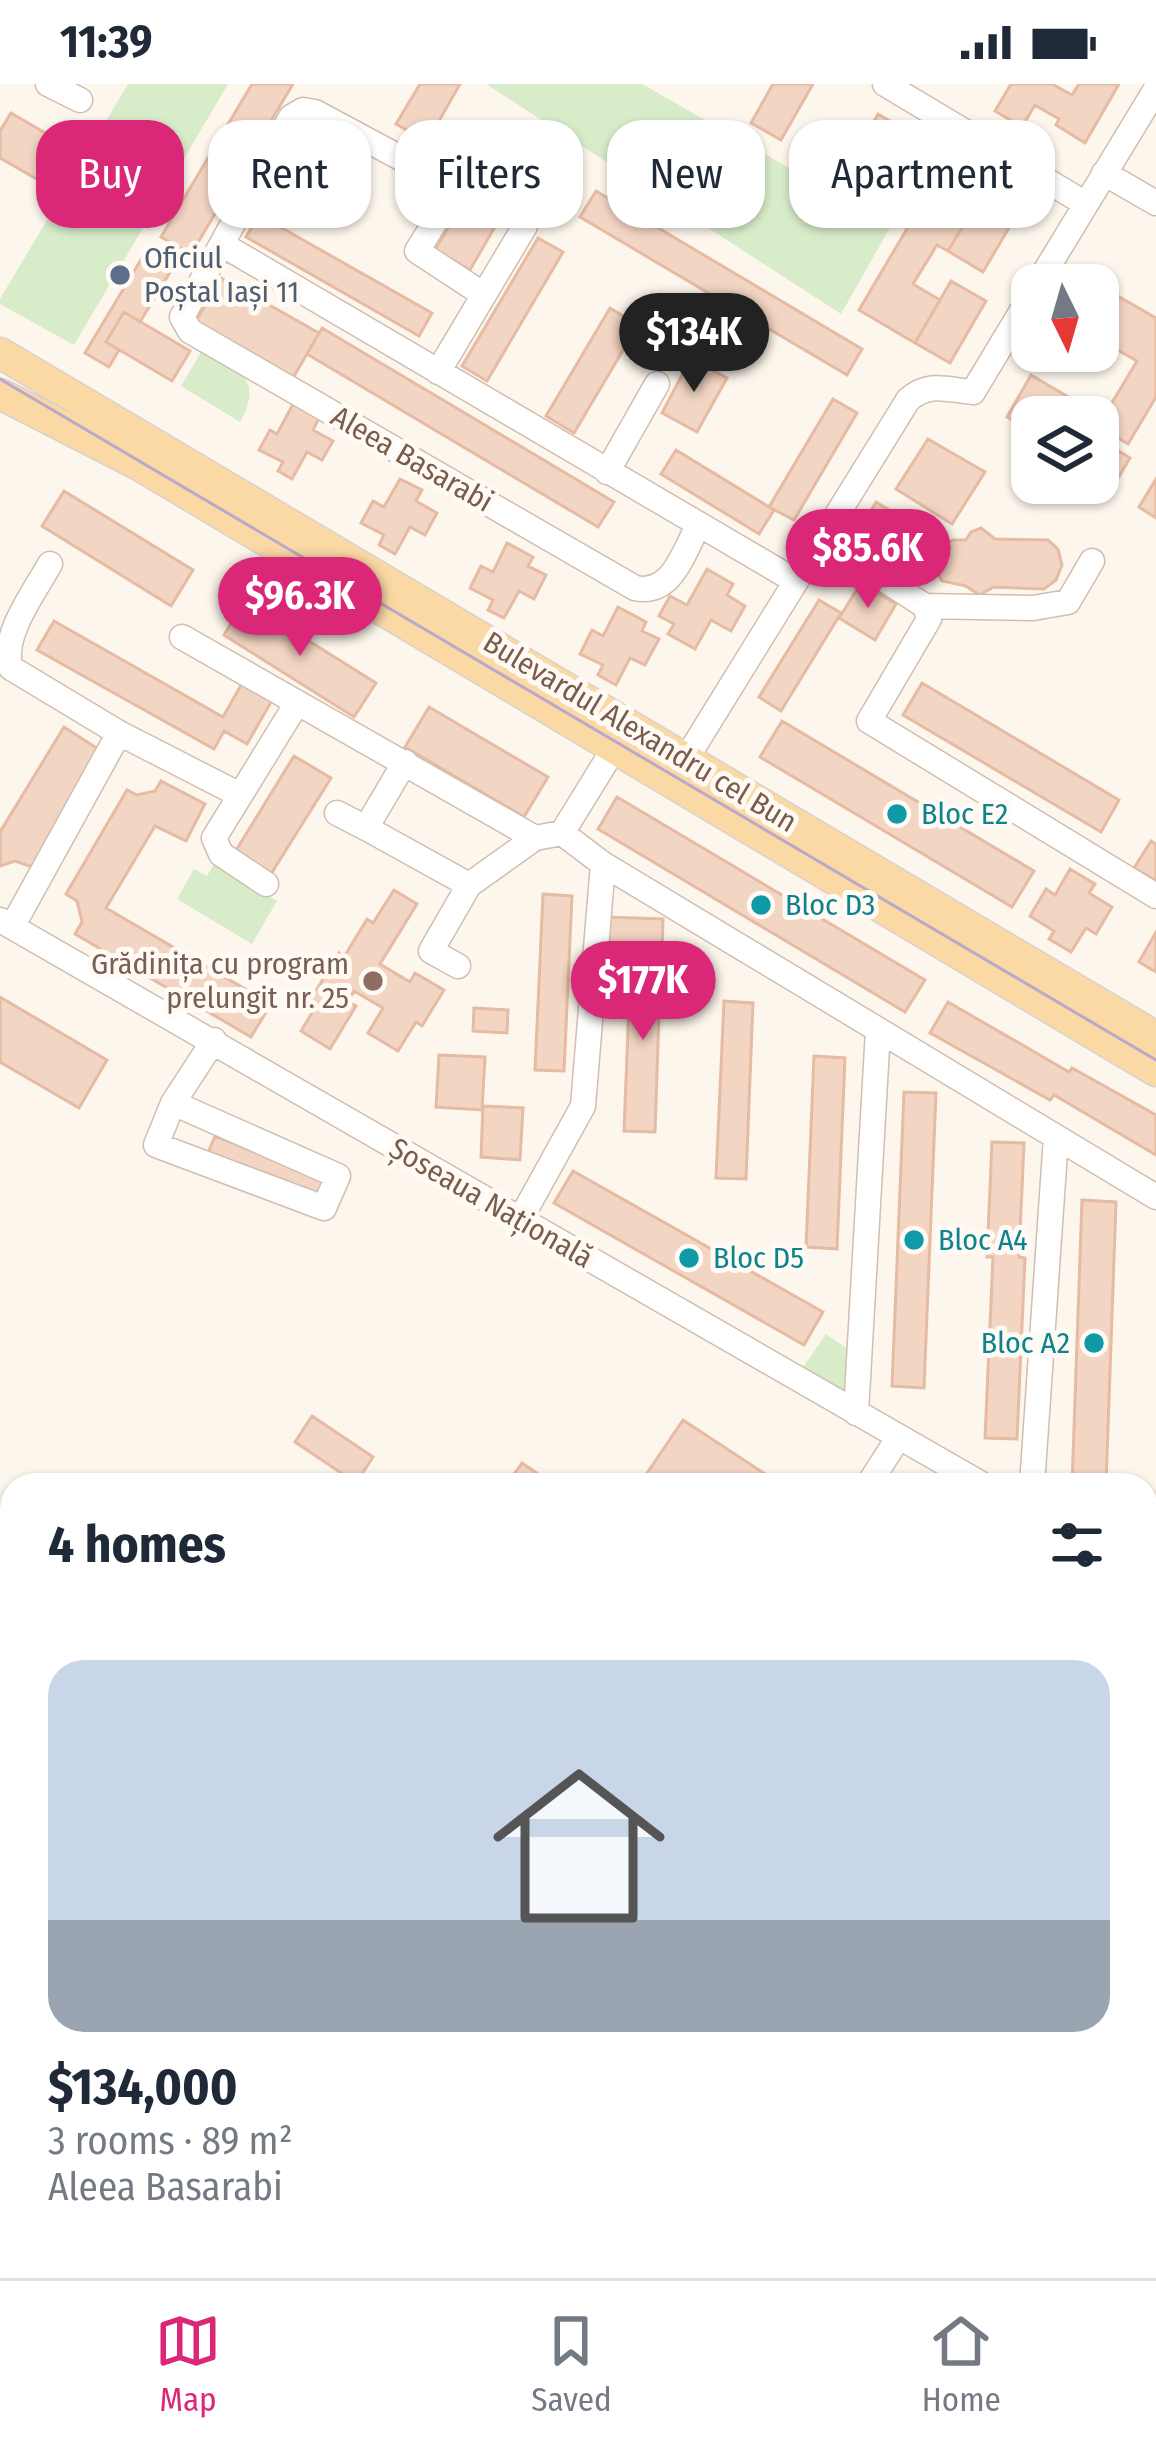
<!DOCTYPE html>
<html lang="en">
<head>
<meta charset="utf-8">
<style>
	:root { --surface:#fff; --page:#f6f6f7; --text:#1f2937; --muted:#747a83; --line:#e0e1e3; --accent:#db2777 }
	body { margin:0; font-family:"Fira Sans Condensed",sans-serif; background:var(--page); color:var(--text); height:100vh; display:flex; flex-direction:column; font-size:45px; white-space:nowrap }
	* { box-sizing:border-box; margin:0 }
	p { font-size:39px; color:var(--muted) }
	.icon { flex:none; width:66px; height:66px; fill:none; stroke:currentColor; stroke-width:2; stroke-linecap:round; stroke-linejoin:round }
	.map { position:relative; flex:1; overflow:hidden }
	.details { position:absolute; left:0px; top:1389px; width:1158px; height:807px; display:flex; flex-direction:column; background:var(--surface); border-radius:36px 36px 0 0; box-shadow:0 3px 9px #0004 }
	.details>* { flex:none }
	.hud { position:absolute; left:36px; top:36px; width:1086px; height:108px; display:flex; gap:24px }
	.needle { width:78px; rotate:175deg }
	.tools { position:absolute; left:1011px; top:180px; display:grid; gap:24px }
	.tools a { display:grid; place-items:center; width:108px; height:108px; border-radius:24px; background:var(--surface); box-shadow:0 3px 9px #0004; font-size:60px }
	.price { position:absolute; translate:-50% -102px; padding:0 27px; border-radius:42px; background:var(--accent); color:#fff; font-size:39px; line-height:78px; filter:drop-shadow(0 3px 6px #0008) }
	.price::after { content:''; position:absolute; left:50%; top:72px; width:36px; height:27px; margin-left:-18px; background:inherit; clip-path:polygon(0 0,100% 0,50% 100%) }
	.price.current { background:#222; color:#fff }
	ul { padding:0; list-style:none }
	li { display:grid; align-content:center; gap:24px; height:636px; padding:0 48px }
	li span { display:grid; place-items:center; height:372px; border-radius:36px; color:#555 }
	li>.icon { margin-inline-start:auto }
	span .icon { width:216px; height:216px; fill:#fffc; stroke-width:1 }
	li b { font-size:51px }
	h2 { display:flex; justify-content:space-between; align-items:center; height:144px; padding:0 48px; font-size:51px }
	.tag { padding:0 42px; border-radius:36px; background:var(--surface); box-shadow:0 3px 9px #0004; font-size:42px; line-height:108px }
	.tag.current { background:var(--accent); color:#fff }
	.status { display:flex; justify-content:space-between; align-items:center; height:84px; padding:0 60px; background:var(--surface); direction:ltr }
	.status svg { height:33px; fill:currentColor }
	.dock { display:flex; justify-content:space-around; align-items:center; height:168px; border-top:3px solid var(--line); background:var(--surface); font-size:33px; color:var(--muted) }
	.dock a { display:grid; justify-items:center; gap:6px }
	.dock .current { color:var(--accent) }
	.map>svg:first-child { display:block }
	.green { fill:#d8ecc9 }
	.building { fill:#f3d5c3; stroke:#e6bba3; stroke-width:3 }
	.lines { fill:none; stroke-linecap:round; stroke-linejoin:round }
	.minor-casing { stroke:#d1beb0; stroke-width:27 }
	.major-casing { stroke:#dad1cd; stroke-width:33 }
	.minor { stroke:#fff; stroke-width:24 }
	.major { stroke:#fbd9a5; stroke-width:30 }
	.tram { stroke:#b9a8c9; stroke-width:3 }
	.rail-casing { stroke:#b9a8c9; stroke-width:10 }
	.rail { stroke:#fffaf3; stroke-width:6; stroke-dasharray:18; stroke-linecap:butt }
	.service-dot { fill:#5c6f8a; stroke:#fffaf3; stroke-width:4.5 }
	.culture-dot { fill:#0f9aa8; stroke:#fffaf3; stroke-width:4.5 }
	.education-dot { fill:#8d6e63; stroke:#fffaf3; stroke-width:4.5 }
	.labels { text-anchor:middle; dominant-baseline:central; stroke-width:10; stroke-linejoin:round; paint-order:stroke }
	.service-label { font-size:30px; fill:#4e5e75; stroke:#fffaf3; text-anchor:start }
	.street-label { font-size:30px; fill:#7a5c4d; stroke:#fffaf3 }
	.culture-label { font-size:30px; fill:#0d838f; stroke:#fffaf3; text-anchor:start }
	.education-label { font-size:30px; fill:#785e54; stroke:#fffaf3; text-anchor:end }
</style>
</head>
<body>
<div class="status"><b>11:39</b><svg viewBox="0 0 49 12"><path d="M0 12V9h3v3zM5 12V6h3v6zM10 12V3h3v9zM15 12V0h3v12zM26 1h20v11H26zM47 4h2v5h-2z"/></svg></div>
<div class="map">
<svg width="1156" height="2194" viewBox="0 0 1156 2194">
	<rect width="100%" height="100%" fill="#fdf6ec"/>
	<path class="green" d="M 128,0 L 228,0 L 74,261 L 0,220 L 0,215 Z
		M 486,0 L 642,0 L 891,142 L 841,230 Z
		M 201,268 C 237,288 265,292 240,338 L 181,302 Z
		M 214,780 L 277,817 L 252,860 L 177,815 L 194,785 L 207,792 Z
		M 826,1250 L 852,1268 L 850,1307 L 834,1311 L 800,1288 Z"/>
	<path class="building" d="M 252,0 L 293,0 L 191,170 L 161,153 Z
		M 420,0 L 460,0 L 427,58 L 396,40 Z
		M 773,0 L 813,0 L 781,56 L 751,39 Z
		M 1011,0 L 1052,0 L 1072,11 L 1079,0 L 1119,0 L 1085,59 L 1056,41 L 1059,35 L 1035,21 L 1022,43 L 995,27 Z
		M 11,29 L 71,64 L 49,102 L 0,74 L 0,47 Z
		M 878,30 L 909,48 L 873,109 L 843,91 Z
		M 531,46 L 560,63 L 525,123 L 496,107 Z
		M 985,105 L 1020,125 L 983,188 L 948,167 Z
		M 470,107 L 504,127 L 470,186 L 435,166 Z
		M 596,107 L 862,265 L 847,291 L 580,133 Z
		M 921,121 L 962,144 L 948,167 L 937,161 L 913,200 L 940,216 L 915,259 L 859,226 Z
		M 259,131 L 432,229 L 419,252 L 246,153 Z
		M 538,154 L 563,168 L 487,297 L 462,282 Z
		M 148,164 L 175,180 L 140,238 L 124,228 L 106,258 L 119,266 L 109,283 L 85,269 Z
		M 221,194 L 319,249 L 293,294 L 195,239 Z
		M 951,197 L 986,217 L 950,279 L 915,259 Z
		M 1116,211 L 1156,234 L 1156,313 L 1128,360 L 1098,342 L 1137,277 L 1100,256 L 1112,235 L 1105,230 Z
		M 610,224 L 638,241 L 574,349 L 546,332 Z
		M 124,228 L 190,267 L 172,297 L 106,258 Z
		M 322,244 L 614,418 L 598,443 L 307,270 Z
		M 691,274 L 727,294 L 697,348 L 662,329 Z
		M 1031,291 L 1099,331 L 1098,333 L 1032,333 L 1032,347 L 1007,333 Z
		M 833,315 L 857,329 L 794,436 L 769,423 Z
		M 293,320 L 319,334 L 313,346 L 333,357 L 322,376 L 307,368 L 292,395 L 278,387 L 283,378 L 259,366 L 270,346 L 277,350 Z
		M 1098,354 L 1130,374 L 1111,406 L 1098,398 Z
		M 928,355 L 985,388 L 952,440 L 896,405 Z
		M 676,366 L 774,426 L 759,450 L 661,390 Z
		M 400,395 L 422,406 L 416,417 L 437,429 L 425,451 L 410,443 L 395,470 L 379,461 L 384,451 L 361,439 L 373,417 L 384,423 Z
		M 1156,395 L 1156,434 L 1139,423 Z
		M 64,407 L 193,486 L 171,522 L 42,442 Z
		M 876,418 L 910,439 L 882,483 L 849,464 Z
		M 981,444 L 995,455 L 1048,456 L 1058,465 L 1062,481 L 1056,496 L 1044,505 L 994,503 L 979,511 L 966,502 L 942,497 L 933,480 L 935,468 L 953,456 L 966,456 L 971,448 Z
		M 507,459 L 533,473 L 528,482 L 546,491 L 534,515 L 519,507 L 504,534 L 488,526 L 493,516 L 470,504 L 481,482 L 493,488 Z
		M 707,485 L 733,500 L 727,511 L 745,522 L 731,547 L 711,536 L 695,565 L 668,550 L 674,540 L 659,532 L 670,512 L 687,521 Z
		M 861,499 L 896,520 L 875,556 L 839,534 Z
		M 819,516 L 841,529 L 781,627 L 759,613 Z
		M 245,517 L 376,599 L 354,633 L 224,551 Z
		M 618,523 L 646,538 L 642,547 L 659,555 L 645,581 L 630,574 L 616,601 L 598,591 L 603,581 L 580,570 L 592,546 L 603,552 Z
		M 54,537 L 223,633 L 245,594 L 275,611 L 247,660 L 224,647 L 214,665 L 37,566 Z
		M 922,599 L 1119,716 L 1101,748 L 903,631 Z
		M 429,623 L 548,693 L 524,733 L 405,663 Z
		M 782,637 L 1034,787 L 1012,823 L 760,673 Z
		M 64,643 L 101,667 L 32,783 L 15,777 L 0,782 L 0,748 Z
		M 294,672 L 331,694 L 271,790 L 235,768 Z
		M 161,697 L 205,720 L 186,757 L 155,742 L 106,824 L 271,920 L 251,953 L 75,850 L 82,838 L 77,817 L 66,810 L 127,706 L 137,711 L 155,707 Z
		M 617,713 L 925,896 L 905,928 L 598,745 Z
		M 1151,757 L 1156,760 L 1156,797 L 1134,784 Z
		M 1070,785 L 1095,800 L 1089,809 L 1112,823 L 1096,850 L 1086,844 L 1071,868 L 1049,855 L 1054,847 L 1030,832 L 1046,805 L 1055,811 Z
		M 394,806 L 417,820 L 380,880 L 410,898 L 415,889 L 444,906 L 422,942 L 416,938 L 398,967 L 368,949 L 383,924 L 354,907 L 348,917 L 356,922 L 330,965 L 301,947 L 318,919 L 311,915 L 339,869 L 344,873 L 367,835 L 373,839 Z
		M 543,810 L 572,812 L 564,987 L 535,986 Z
		M 606,833 L 663,835 L 662,870 L 605,868 Z
		M 1156,848 L 1156,888 L 1139,878 Z
		M 631,869 L 661,871 L 655,1048 L 624,1047 Z
		M 0,913 L 107,976 L 79,1024 L 0,978 Z
		M 724,917 L 753,919 L 746,1095 L 716,1094 Z
		M 948,918 L 1069,988 L 1072,984 L 1156,1031 L 1156,1071 L 1054,1011 L 1050,1016 L 930,949 Z
		M 474,924 L 508,926 L 507,949 L 473,947 Z
		M 439,971 L 485,973 L 482,1026 L 436,1023 Z
		M 814,972 L 845,974 L 837,1165 L 806,1163 Z
		M 904,1008 L 936,1009 L 924,1304 L 892,1302 Z
		M 483,1022 L 523,1024 L 520,1076 L 481,1073 Z
		M 215,1052 L 327,1097 L 321,1112 L 208,1069 Z
		M 992,1058 L 1024,1059 L 1019,1173 L 1025,1174 L 1017,1355 L 985,1354 L 993,1173 L 987,1173 Z
		M 573,1087 L 823,1228 L 804,1261 L 554,1119 Z
		M 1082,1116 L 1116,1118 L 1106,1401 L 1072,1401 Z
		M 312,1332 L 373,1373 L 356,1399 L 295,1358 Z
		M 683,1336 L 782,1401 L 639,1401 Z
		M 522,1379 L 547,1396 L 543,1401 L 524,1401 L 512,1393 Z
		M 1156,1855 L 1156,1918 L 1147,1931 L 1146,1869 Z
		M 1146,2152 L 1156,2159 L 1156,2194 L 1121,2194 L 1107,2184 L 1146,2184 Z
		M 145,2184 L 186,2184 L 180,2194 L 161,2194 Z
		M 870,2184 L 917,2184 L 910,2194 L 869,2194 L 865,2192 Z"/>
	<g class="lines">
		<g class="minor-casing">
			<path id="minor" d="M 48,0 L 80,16
				M 885,0 L 1086,120
				M 1104,89 L 1156,119
				M 223,161 L 794,496
				M 1037,201 L 1156,5
				M 484,211 L 417,167 L 451,112 L 449,100 L 315,28 L 303,26 L 291,33 L 182,233 L 190,247 L 635,504 C 672,512 683,469 698,442
				M 438,288 L 525,142
				M 607,388 L 657,300
				M 820,454 L 925,522 L 929,535 L 869,637 L 1156,812
				M 50,480 C 35,507 0,553 11,584 L 119,649 L 240,711
				M 925,522 L 1033,524 L 1068,518 L 1092,477
				M 182,553 L 535,754 L 562,749 L 603,780 L 1156,1113
				M 405,678 L 366,744 L 469,801 L 535,754
				M 678,688 L 908,316 C 929,297 947,306 973,308 L 1032,210
				M 337,729 L 366,744
				M 562,749 L 615,663
				M 266,800 L 221,770 L 214,754 L 297,619
				M 0,836 L 983,1401
				M 12,843 L 119,649
				M 458,882 L 431,867 L 469,801
				M 173,1019 L 338,1092 L 324,1124 L 156,1061 L 173,1019 L 214,956
				M 520,1136 L 583,1022 L 603,780
				M 856,1329 L 878,946
				M 868,1401 L 899,1353
				M 1032,1401 L 1056,1053
				M 1146,1496 L 1156,1501
				M 0,1939 L 12,1948
				M 337,2184 L 352,2194
				M 809,2184 L 819,2194
				M 203,2194 L 210,2184"/>
		</g>
		<g class="major-casing">
			<path id="major" d="M 0,269 L 1156,953
				M 0,310 L 139,381 L 1156,987
				M 0,2138 L 12,2146
				M 71,2184 L 86,2194
				M 0,2187 L 11,2194"/>
		</g>
		<use href="#minor" class="minor"/>
		<use href="#major" class="major"/>
		<path class="tram" d="M 0,295 L 1156,976
			M 0,2168 L 12,2176
			M 43,2184 L 58,2194"/>
		<g class="rail-casing">
			<path id="rail" d="M 0,1773 L 12,1782
				M 0,1858 L 12,1867
				M 0,1910 L 12,1918
				M 496,2184 L 523,2194
				M 572,2184 L 586,2194
				M 599,2184 L 613,2194"/>
		</g>
		<use href="#rail" class="rail"/>
	</g>
	<circle class="service-dot" cx="120" cy="191" r="12"/>
	<g class="culture-dot">
		<circle cx="897" cy="730" r="12"/>
		<circle cx="761" cy="821" r="12"/>
		<circle cx="914" cy="1156" r="12"/>
		<circle cx="689" cy="1174" r="12"/>
		<circle cx="1094" cy="1259" r="12"/>
	</g>
	<circle class="education-dot" cx="373" cy="897" r="12"/>
	<g class="labels">
		<g class="service-label">
			<text x="144" y="174">Oficiul<tspan x="144" dy="34">Poștal Iași 11</tspan></text>
		</g>
		<g class="street-label">
			<text transform="translate(412 375) rotate(30)">Aleea Basarabi</text>
			<text transform="translate(640 648) rotate(31)">Bulevardul Alexandru cel Bun</text>
			<text transform="translate(491 1119) rotate(30)">Șoseaua Națională</text>
		</g>
		<g class="culture-label">
			<text x="921" y="730">Bloc E2</text>
			<text x="785" y="821">Bloc D3</text>
			<text x="938" y="1156">Bloc A4</text>
			<text x="713" y="1174">Bloc D5</text>
			<text x="1070" y="1259" text-anchor="end">Bloc A2</text>
		</g>
		<g class="education-label">
			<text x="349" y="880">Grădinița cu program<tspan x="349" dy="34">prelungit nr. 25</tspan></text>
		</g>
	</g>
</svg>
<div class="tools">
<a><svg class="needle" viewBox="-14 -14 28 28"><path d="M0-13l5 13h-10z" fill="#e53935"/><path d="M0 13l5-13h-10z" fill="#747a83"/></svg></a>
<a><svg class="icon" aria-label="layers" viewBox="0 0 24 24"><path d="M12 4l9 5-9 5-9-5zM3 14l9 5 9-5"/></svg></a>
</div>
<b class="price current" style="left:694px;top:311px">$134K</b>
<b class="price" style="left:868px;top:527px">$85.6K</b>
<b class="price" style="left:300px;top:575px">$96.3K</b>
<b class="price" style="left:643px;top:959px">$177K</b>
<div class="hud">
<a class="tag current">Buy</a>
<a class="tag">Rent</a>
<a class="tag">Filters</a>
<a class="tag">New</a>
<a class="tag">Apartment</a>
</div>
<section class="details">
<h2>4 homes<svg class="icon" aria-label="filters" viewBox="0 0 24 24"><path d="M4 7h16M4 17h16"/><circle cx="9" cy="7" r="2"/><circle cx="15" cy="17" r="2"/></svg></h2>
<ul>
<li><span style="background:linear-gradient(#c9d6e8 70%,#9aa5b1 0)"><svg class="icon" aria-label="home" viewBox="0 0 24 24"><path d="M3 11l9-7 9 7M6 9v11h12V9"/></svg></span><div><b>$134,000</b><p>3 rooms · 89 m²</p><p>Aleea Basarabi</p></div></li>
</ul>
</section>
</div>
<nav class="dock">
<a class="current"><svg class="icon" aria-label="map" viewBox="0 0 24 24"><path d="M3 6l6-2 6 2 6-2v14l-6 2-6-2-6 2zM9 4v14M15 6v14"/></svg>Map</a>
<a><svg class="icon" aria-label="saved" viewBox="0 0 24 24"><path d="M7 4h10v16l-5-4-5 4z"/></svg>Saved</a>
<a><svg class="icon" aria-label="home" viewBox="0 0 24 24"><path d="M3 11l9-7 9 7M6 9v11h12V9"/></svg>Home</a>
</nav>
</body>
</html>
